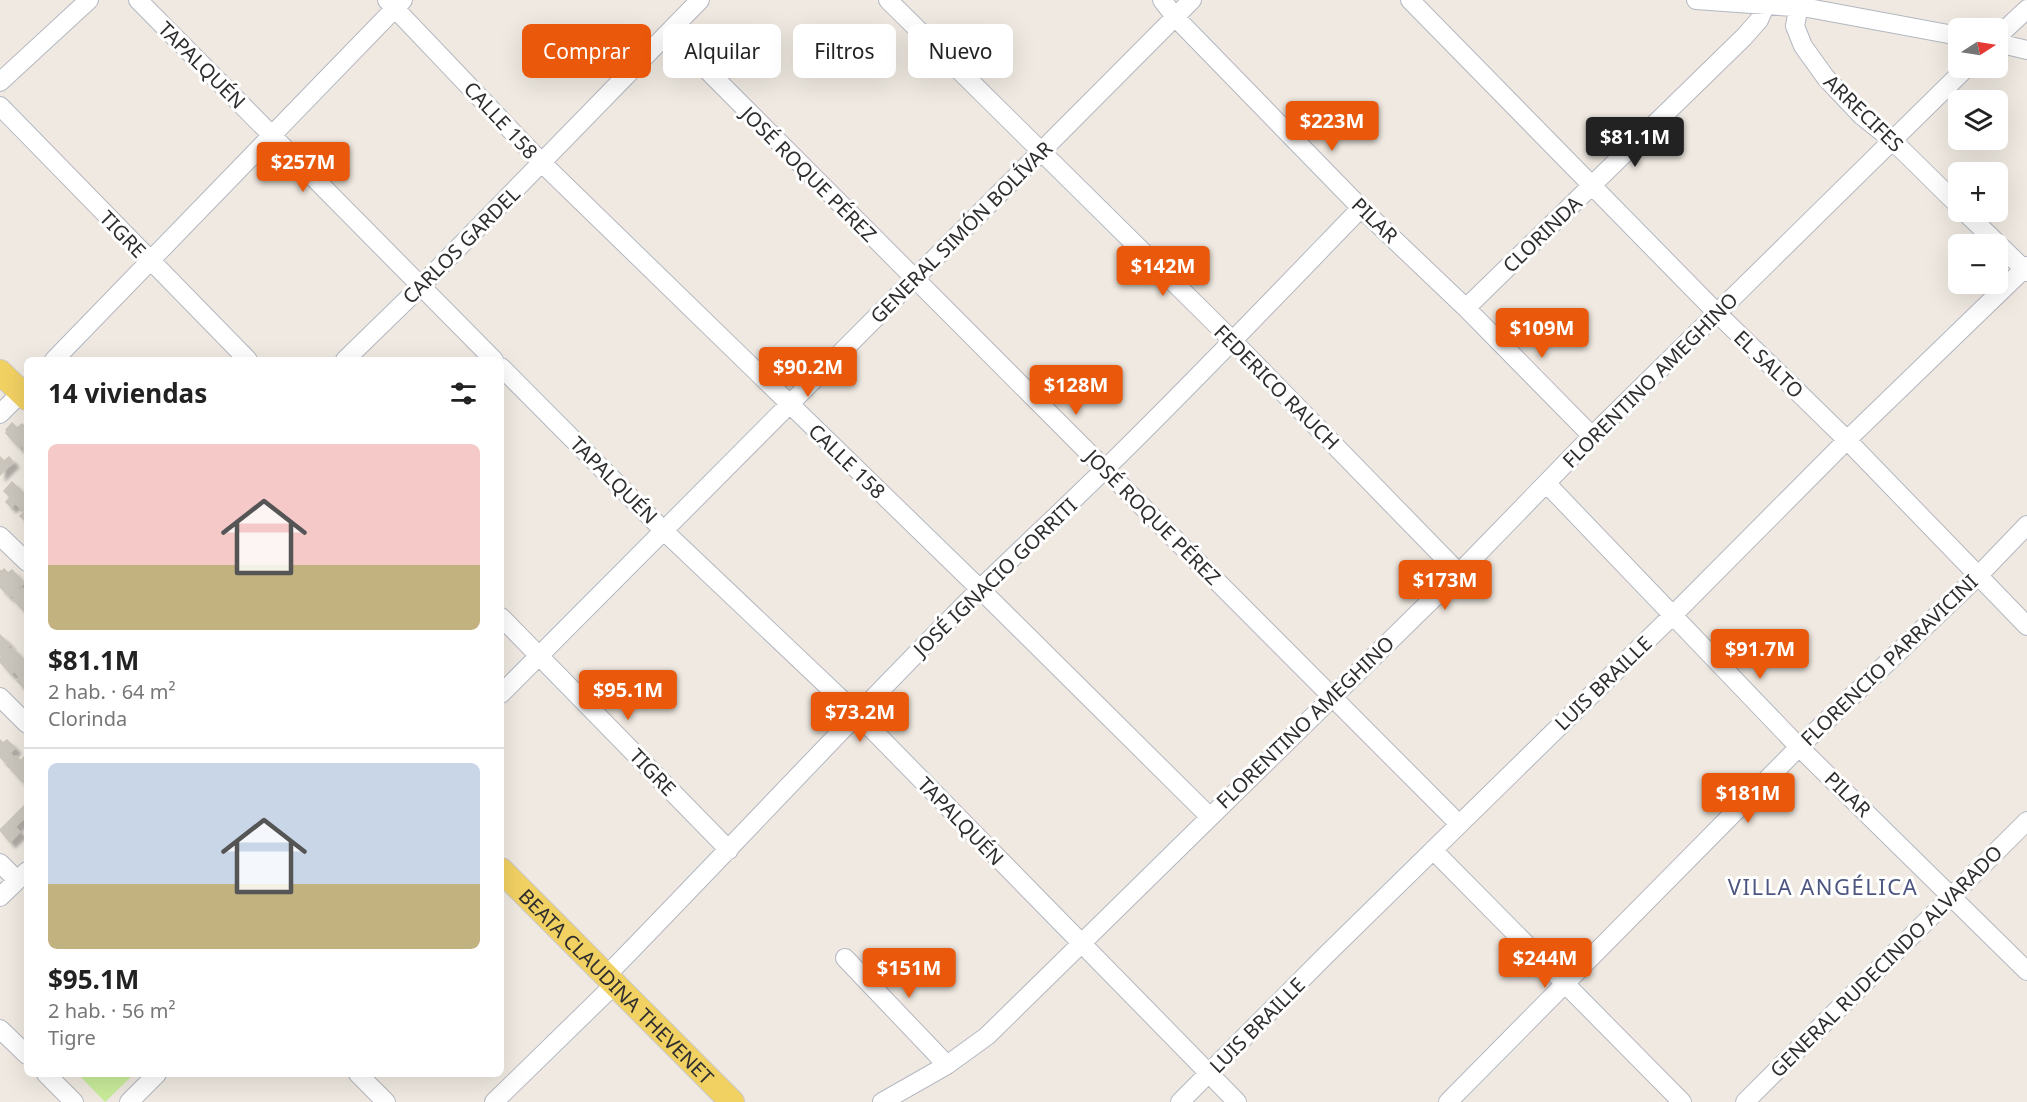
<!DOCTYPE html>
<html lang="es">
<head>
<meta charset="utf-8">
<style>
	:root { --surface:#fff; --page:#f6f6f6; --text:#222; --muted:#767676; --line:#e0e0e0; --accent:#ea580c }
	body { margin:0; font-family:"Noto Sans",sans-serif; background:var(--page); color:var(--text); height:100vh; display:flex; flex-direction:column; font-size:22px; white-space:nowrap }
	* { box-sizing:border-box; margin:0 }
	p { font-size:20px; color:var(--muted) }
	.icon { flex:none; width:33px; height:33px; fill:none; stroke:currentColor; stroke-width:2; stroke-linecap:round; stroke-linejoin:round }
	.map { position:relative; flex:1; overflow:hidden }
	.sheet { position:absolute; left:24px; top:357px; width:480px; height:720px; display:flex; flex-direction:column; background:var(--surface); border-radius:9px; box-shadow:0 6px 24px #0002 }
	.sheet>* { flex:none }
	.banner { position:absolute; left:522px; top:24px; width:570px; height:54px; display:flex; gap:12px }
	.needle { width:39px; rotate:78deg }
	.buttons { position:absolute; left:1948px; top:18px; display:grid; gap:12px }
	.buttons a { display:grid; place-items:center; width:60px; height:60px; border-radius:9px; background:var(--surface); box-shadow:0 6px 24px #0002; font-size:30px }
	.price { position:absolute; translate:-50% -51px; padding:0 14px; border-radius:6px; background:var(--accent); color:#fff; font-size:20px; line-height:39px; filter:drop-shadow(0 2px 3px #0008) }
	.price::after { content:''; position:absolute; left:50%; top:36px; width:18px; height:14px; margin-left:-9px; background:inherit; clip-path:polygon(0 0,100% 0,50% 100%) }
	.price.on { background:#222; color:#fff }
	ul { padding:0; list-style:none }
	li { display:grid; align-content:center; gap:12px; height:318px; padding:0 24px }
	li+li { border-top:2px solid var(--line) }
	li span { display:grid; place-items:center; height:186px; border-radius:9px; color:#555 }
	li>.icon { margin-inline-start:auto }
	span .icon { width:108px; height:108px; fill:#fffc; stroke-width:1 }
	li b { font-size:26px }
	h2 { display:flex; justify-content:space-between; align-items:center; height:72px; padding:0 24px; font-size:26px }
	.tag { padding:0 21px; border-radius:9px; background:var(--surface); box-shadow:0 6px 24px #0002; font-size:21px; line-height:54px }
	.tag.on { background:var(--accent); color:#fff }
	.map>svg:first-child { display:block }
	.pitch { fill:#c9ec9a }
	.building { fill:#cbc7bf; stroke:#cbc5ba; stroke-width:1.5; filter:url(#shadow) }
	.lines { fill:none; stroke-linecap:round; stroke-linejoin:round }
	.minor-casing { stroke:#b4b7c1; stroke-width:20 }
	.major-casing { stroke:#c9c9c9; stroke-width:26 }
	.minor { stroke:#fff; stroke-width:18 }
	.major { stroke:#f2d163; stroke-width:24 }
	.labels { text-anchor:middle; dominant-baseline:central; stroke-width:6; stroke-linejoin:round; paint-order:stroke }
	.street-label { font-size:20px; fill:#2e2e2e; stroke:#fff }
	.quarter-label { font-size:22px; letter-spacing:1.5px; fill:#4d5680; stroke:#fff }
</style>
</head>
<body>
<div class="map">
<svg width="2027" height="1102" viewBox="0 0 2027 1102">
	<defs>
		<filter id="shadow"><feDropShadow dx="5.5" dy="5.5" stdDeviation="1.5" flood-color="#0004"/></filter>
	</defs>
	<rect width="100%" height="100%" fill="#efe9e1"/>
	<path class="pitch" d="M 78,1074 L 134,1074 L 105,1102 Z"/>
	<path class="building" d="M 12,423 L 17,428 L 22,424 L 27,429 L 27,455 L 23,451 L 25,449 L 21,444 L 19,447 L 6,433 L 7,431 L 6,430 Z
		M 0,457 L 4,461 L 9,457 L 13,462 L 0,475 Z
		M 12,482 L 27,497 L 27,523 L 20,516 L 25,511 L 21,506 L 20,508 L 15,503 L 11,507 L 6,502 L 10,497 L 4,491 Z
		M 4,569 L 8,573 L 12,570 L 24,583 L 18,588 L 20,590 L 22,588 L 27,592 L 27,614 L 13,599 L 15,597 L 13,595 L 10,597 L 0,587 L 0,570 L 1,572 Z
		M 0,635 L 10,645 L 7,648 L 10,650 L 12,648 L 27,663 L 27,691 L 17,681 L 23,675 L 21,674 L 19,676 L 14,671 L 11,674 L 0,662 L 0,658 L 3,655 L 0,655 Z
		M 0,740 L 3,743 L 7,740 L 15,748 L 10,753 L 14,758 L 16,756 L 21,761 L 24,757 L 27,760 L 25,767 L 27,777 L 23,782 L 6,764 L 9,762 L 7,760 L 5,762 L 0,757 Z
		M 27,803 L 27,823 L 23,819 L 15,827 L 20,832 L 10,842 L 0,830 Z"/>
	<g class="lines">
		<g class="minor-casing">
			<path id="minor" d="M 138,0 L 494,360
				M 387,0 L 542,163 L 980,589 L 1209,816
				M 888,0 L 1233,341 L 1459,573
				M 1162,0 L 1176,18 L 1361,208 L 1466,308 L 1592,436
				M 1410,0 L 1717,313 L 1847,440 L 2027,626
				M 1696,0 L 1808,8 L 1959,36
				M 1800,0 L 1795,26 L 1803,46 L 1826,78 L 1862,116 L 1892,140 L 1959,206
				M 669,32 L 1459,824
				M 1998,36 L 2027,9
				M 1998,43 L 2027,50
				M 0,82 L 89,0
				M 0,106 L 248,360
				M 1965,212 L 2027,272
				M 1466,308 L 1744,37 L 1759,20 L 1766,4
				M 54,360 L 403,0
				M 345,360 L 421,286 L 700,0
				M 501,367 L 664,531 L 857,714 L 1237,1102
				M 0,414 L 27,387
				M 1547,484 L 1799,747 L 2027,971
				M 0,536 L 27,562
				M 501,617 L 729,850
				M 501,694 L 1192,0
				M 0,697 L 27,724
				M 1433,850 L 1682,1102
				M 0,863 L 17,880
				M 0,897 L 27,871
				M 845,958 L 947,1065
				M 606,976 C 731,848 852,717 979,590 C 1020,550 1062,511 1104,470 C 1191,385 1276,296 1361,208
				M 0,1029 L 27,1055
				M 46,1074 L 74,1102
				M 358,1074 L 386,1102
				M 129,1102 L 157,1074
				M 494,1102 L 615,984
				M 882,1102 L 947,1065 L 987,1036 L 1459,573 L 1592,436 L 1966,68
				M 1180,1102 L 1325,956 L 1673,615 L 1847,440 L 2027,266
				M 1448,1102 L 1799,747 L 1978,576 L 2027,525
				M 1745,1102 L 2027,821"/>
		</g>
		<g class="major-casing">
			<g id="major">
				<path d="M 0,372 L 27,398"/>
				<path id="s1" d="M 501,870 L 732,1102"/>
			</g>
		</g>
		<use href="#minor" class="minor"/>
		<use href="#major" class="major"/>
	</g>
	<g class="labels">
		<g class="street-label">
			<text transform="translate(202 65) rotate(45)">TAPALQUÉN</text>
			<text transform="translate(1864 113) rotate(44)">ARRECIFES</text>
			<text transform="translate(501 120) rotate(47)">CALLE 158</text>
			<text transform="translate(809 174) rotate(45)">JOSÉ ROQUE PÉREZ</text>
			<text transform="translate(1375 220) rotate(44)">PILAR</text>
			<text transform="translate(961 232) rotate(-45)">GENERAL SIMÓN BOLÍVAR</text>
			<text transform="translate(123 234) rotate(46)">TIGRE</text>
			<text transform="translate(1542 234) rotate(-44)">CLORINDA</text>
			<text transform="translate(461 245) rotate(-45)">CARLOS GARDEL</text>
			<text transform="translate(1769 364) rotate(44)">EL SALTO</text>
			<text transform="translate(1650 380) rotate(-45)">FLORENTINO AMEGHINO</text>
			<text transform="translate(1277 387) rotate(45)">FEDERICO RAUCH</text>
			<text transform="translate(847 461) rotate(44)">CALLE 158</text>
			<text transform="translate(614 480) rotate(45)">TAPALQUÉN</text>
			<text transform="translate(1153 517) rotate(45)">JOSÉ ROQUE PÉREZ</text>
			<text transform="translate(995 577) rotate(-44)">JOSÉ IGNACIO GORRITI</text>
			<text transform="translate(1889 660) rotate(-44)">FLORENCIO PARRAVICINI</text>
			<text transform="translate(1603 683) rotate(-44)">LUIS BRAILLE</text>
			<text transform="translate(1305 722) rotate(-44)">FLORENTINO AMEGHINO</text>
			<text transform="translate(653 772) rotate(46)">TIGRE</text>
			<text transform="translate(1848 794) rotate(44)">PILAR</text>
			<text transform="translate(961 821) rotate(46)">TAPALQUÉN</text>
			<text transform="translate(1886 961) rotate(-45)">GENERAL RUDECINDO ALVARADO</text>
			<text stroke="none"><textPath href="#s1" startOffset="164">BEATA CLAUDINA THEVENET</textPath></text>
			<text transform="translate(1257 1025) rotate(-45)">LUIS BRAILLE</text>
		</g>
		<g class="quarter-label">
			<text x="1823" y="886">VILLA ANGÉLICA</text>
		</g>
	</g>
</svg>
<div class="buttons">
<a><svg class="needle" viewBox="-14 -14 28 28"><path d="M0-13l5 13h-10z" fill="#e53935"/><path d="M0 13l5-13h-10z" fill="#767676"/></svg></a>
<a><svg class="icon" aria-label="layers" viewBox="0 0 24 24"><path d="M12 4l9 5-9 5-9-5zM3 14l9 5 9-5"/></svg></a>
<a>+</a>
<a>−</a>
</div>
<b class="price" style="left:1332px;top:152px">$223M</b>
<b class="price on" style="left:1635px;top:168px">$81.1M</b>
<b class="price" style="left:303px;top:193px">$257M</b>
<b class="price" style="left:1163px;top:297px">$142M</b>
<b class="price" style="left:1542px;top:359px">$109M</b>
<b class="price" style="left:808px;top:398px">$90.2M</b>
<b class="price" style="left:1076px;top:416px">$128M</b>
<b class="price" style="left:1445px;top:611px">$173M</b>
<b class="price" style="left:1760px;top:680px">$91.7M</b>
<b class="price" style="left:628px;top:721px">$95.1M</b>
<b class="price" style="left:860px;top:743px">$73.2M</b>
<b class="price" style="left:1748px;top:824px">$181M</b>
<b class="price" style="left:1545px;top:989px">$244M</b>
<b class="price" style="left:909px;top:999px">$151M</b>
<div class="banner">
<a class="tag on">Comprar</a>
<a class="tag">Alquilar</a>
<a class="tag">Filtros</a>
<a class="tag">Nuevo</a>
</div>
<section class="sheet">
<h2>14 viviendas<svg class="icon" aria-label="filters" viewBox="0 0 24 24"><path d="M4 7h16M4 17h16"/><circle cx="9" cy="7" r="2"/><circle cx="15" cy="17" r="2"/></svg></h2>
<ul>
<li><span style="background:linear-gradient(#f6c9c9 65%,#c2b280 0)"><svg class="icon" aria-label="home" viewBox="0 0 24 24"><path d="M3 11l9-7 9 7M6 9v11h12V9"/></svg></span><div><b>$81.1M</b><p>2 hab. · 64 m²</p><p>Clorinda</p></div></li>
<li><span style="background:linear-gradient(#c9d6e8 65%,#c2b280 0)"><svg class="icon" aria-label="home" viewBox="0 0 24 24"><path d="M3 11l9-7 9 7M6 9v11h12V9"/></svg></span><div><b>$95.1M</b><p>2 hab. · 56 m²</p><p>Tigre</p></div></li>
</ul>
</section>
</div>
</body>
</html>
